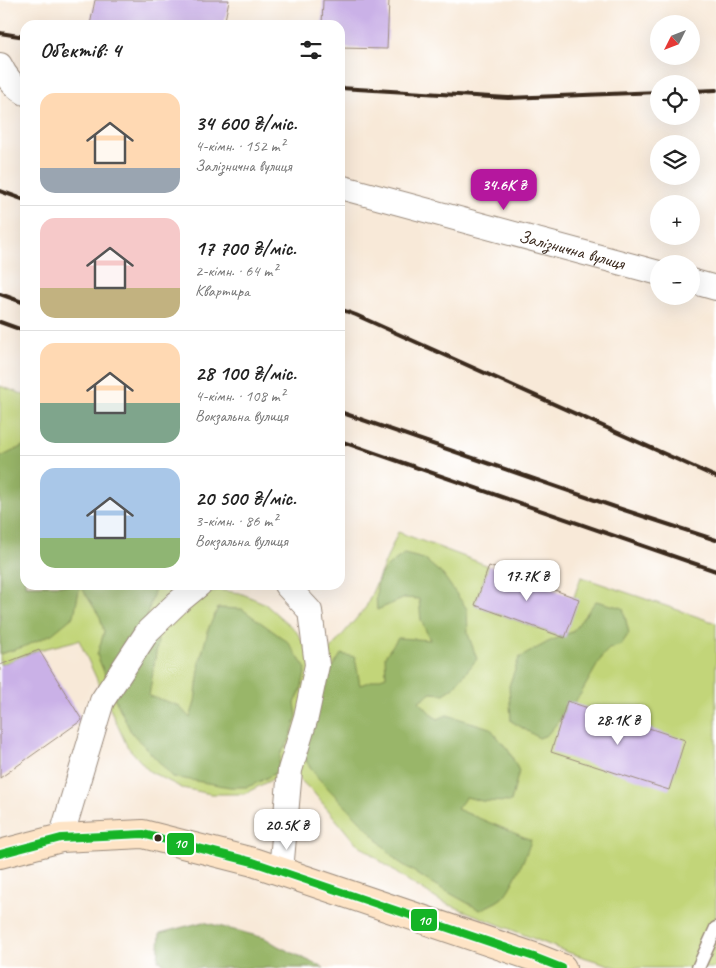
<!DOCTYPE html>
<html lang="uk">
<head>
<meta charset="utf-8">
<style>
	:root { --surface:#fff; --page:#f2f2f2; --text:#222; --muted:#767676; --line:#e0e0e0; --accent:#b5179e }
	body { margin:0; font-family:Caveat,sans-serif; background:var(--page); color:var(--text); height:100vh; display:flex; flex-direction:column; font-size:19px; white-space:nowrap }
	* { box-sizing:border-box; margin:0 }
	p { font-size:16px; color:var(--muted) }
	.icon { flex:none; width:28px; height:28px; fill:none; stroke:currentColor; stroke-width:2; stroke-linecap:round; stroke-linejoin:round }
	.map { position:relative; flex:1; overflow:hidden }
	.details { position:absolute; left:20px; top:20px; width:325px; height:570px; display:flex; flex-direction:column; background:var(--surface); border-radius:15px; box-shadow:0 5px 20px #0002 }
	.details>* { flex:none }
	.needle { width:32px; rotate:228deg }
	.buttons { position:absolute; left:650px; top:15px; display:grid; gap:10px }
	.buttons a { display:grid; place-items:center; width:50px; height:50px; border-radius:50%; background:var(--surface); box-shadow:0 5px 20px #0002; font-size:25px }
	.price { position:absolute; translate:-50% -42px; padding:0 11px; border-radius:10px; background:#fff; color:#222; font-size:16px; line-height:32px; filter:drop-shadow(0 1px 2px #0008) }
	.price::after { content:''; position:absolute; left:50%; top:30px; width:15px; height:11px; margin-left:-8px; background:inherit; clip-path:polygon(0 0,100% 0,50% 100%) }
	.price.selected { background:var(--accent); color:#fff }
	ul { padding:0; list-style:none }
	li { display:flex; align-items:center; gap:15px; height:125px; padding:0 20px }
	li+li { border-top:1px solid var(--line) }
	li span { display:grid; place-items:center; flex:none; width:140px; height:100px; border-radius:15px; color:#555 }
	li>.icon { margin-inline-start:auto }
	span .icon { width:60px; height:60px; fill:#fffc; stroke-width:1 }
	li b { font-size:21px }
	h2 { display:flex; justify-content:space-between; align-items:center; height:60px; padding:0 20px; font-size:21px }
	.map>svg:first-child { display:block }
	.green { fill:#c2d579; stroke:#7e804c }
	.forest { fill:#99b669; stroke:#6a7044 }
	.building { fill:#cab1e7 }
	.lines { fill:none; stroke-linecap:round; stroke-linejoin:round }
	.service-casing { stroke:#9a8a7b; stroke-width:15 }
	.minor-casing { stroke:#9a8a7b; stroke-width:26 }
	.secondary-casing { stroke:#9a8a7b; stroke-width:30 }
	.service { stroke:#fff; stroke-width:12 }
	.minor { stroke:#fff; stroke-width:24 }
	.secondary { stroke:#fee4c6; stroke-width:28 }
	.rail { stroke:#3b2a1e; stroke-width:4 }
	.bus-1-casing { stroke:#fff; stroke-width:11 }
	.bus-1 { stroke:#15b426; stroke-width:8 }
	.bus-dot { fill:#3b2a1e; stroke:#fff; stroke-width:2 }
	.labels { text-anchor:middle; dominant-baseline:central; stroke-width:4; stroke-linejoin:round; paint-order:stroke }
	.street-label { font-size:18px; fill:#3b2a1e; stroke:#fff }
	.line-badge { stroke:#fff; stroke-width:2 }
	.badge-label { font-size:14px; text-anchor:middle; font-weight:bold; fill:#fff }
</style>
</head>
<body>
<div class="map">
<svg width="716" height="968" viewBox="0 0 716 968">
	<rect width="100%" height="100%" fill="#fff"/>
	<filter id="ink" filterUnits="userSpaceOnUse"><feTurbulence type="fractalNoise" baseFrequency=".02" numOctaves="2"/><feDisplacementMap in="SourceGraphic" scale="10" xChannelSelector="R" yChannelSelector="G"/><feConvolveMatrix kernelMatrix="1 2 1 2 8 2 1 2 1" color-interpolation-filters="sRGB"/></filter>
	<filter id="wash" filterUnits="userSpaceOnUse"><feTurbulence type="fractalNoise" baseFrequency=".0096" numOctaves="4" result="noise"/><feDisplacementMap in="SourceGraphic" scale="20" xChannelSelector="R" yChannelSelector="G"/><feGaussianBlur stdDeviation="1.12" result="paint"/><feColorMatrix in="noise" values="0 0 0 0 0 0 0 0 0 0 0 0 0 0 0 0 0 1.4 0 .05"/><feComposite in="paint" operator="in"/></filter>
	<g filter="url(#wash)">
		<rect width="100%" height="100%" fill="#f8e9d8"/>
		<path class="green" d="M 0,386 L 25,395 L 25,585 L 176,585 L 166,614 L 217,590 L 240,593 L 264,603 L 296,631 L 317,665 L 366,607 L 398,532 L 489,566 L 475,605 L 564,638 L 574,597 L 581,577 L 716,623 L 716,968 L 619,968 L 567,952 L 440,901 L 399,875 L 354,841 L 314,793 L 290,770 L 244,794 L 211,794 L 182,788 L 149,771 L 127,746 L 79,640 L 39,650 L 0,665 Z"/>
		<path class="forest" d="M 25,445 L 25,585 L 156,585 L 147,615 L 158,641 L 149,696 L 166,701 L 179,706 L 190,718 L 195,702 L 200,661 L 209,627 L 218,608 L 242,609 L 288,642 L 306,669 L 301,690 L 295,703 L 297,716 L 289,741 L 281,753 L 277,772 L 259,782 L 247,787 L 230,787 L 173,777 L 131,732 L 115,699 L 97,655 L 104,632 L 100,617 L 80,585 L 74,616 L 52,634 L 23,647 L 0,654 L 0,456 L 3,456 Z
			M 404,554 L 424,559 L 443,575 L 467,609 L 468,634 L 477,659 L 453,688 L 444,694 L 431,693 L 419,701 L 433,716 L 438,719 L 447,715 L 490,728 L 509,751 L 519,771 L 511,802 L 482,801 L 466,797 L 457,809 L 531,840 C 528,852 510,892 502,898 C 496,903 487,906 480,910 L 428,881 L 396,860 L 367,828 L 318,778 L 306,761 L 304,743 L 320,689 L 341,654 L 355,657 L 360,685 L 386,676 L 385,656 L 398,638 L 430,640 L 421,620 L 419,599 L 405,598 L 377,610 C 376,602 376,581 380,575 C 384,568 398,558 404,554 Z
			M 596,601 L 623,608 L 629,633 L 621,645 L 609,649 L 603,655 L 580,695 L 547,735 L 539,738 L 511,721 L 509,686 L 519,658 L 548,642 L 572,632 Z
			M 203,922 L 265,938 L 278,946 L 324,968 L 172,968 L 158,960 L 160,933 Z"/>
		<g id="blocks">
			<path class="building" d="M 95,0 L 229,0 L 224,25 L 90,25 Z
				M 323,0 L 389,0 L 387,49 L 340,48 L 340,25 L 322,25 Z
				M 489,566 L 579,599 L 565,638 L 475,605 Z
				M 39,650 L 82,720 L 0,778 L 0,665 Z
				M 567,701 L 685,740 L 669,790 L 551,752 Z"/>
		</g>
	</g>
	<g filter="url(#ink)">
		<use href="#blocks" fill-opacity="0" stroke="#9a8a7b" stroke-width="1"/>
		<g class="lines">
			<g class="service-casing">
				<path id="service" d="M 698,968 L 716,928"/>
			</g>
			<g class="minor-casing">
				<g id="minor">
					<path d="M 0,65 C 6,78 13,86 25,93"/>
					<path id="s1" d="M 340,187 L 659,273"/>
					<path d="M 691,281 L 716,288"/>
					<path d="M 61,838 L 102,701 L 148,631 L 177,603 L 199,585"/>
					<path d="M 281,871 L 290,770 L 306,717 L 317,665 L 310,611 L 286,585"/>
				</g>
			</g>
			<g class="secondary-casing">
				<path id="secondary" d="M 0,854 L 61,838 L 143,834 L 253,862 L 534,957 L 562,968"/>
			</g>
			<use href="#service" class="service"/>
			<use href="#minor" class="minor"/>
			<use href="#secondary" class="secondary"/>
			<path class="rail" d="M 0,33 L 25,37
				M 340,88 L 508,98 L 659,92
				M 691,91 L 716,90
				M 0,191 L 25,200
				M 0,294 L 25,303
				M 340,309 L 356,315 L 716,477
				M 0,322 L 25,331
				M 340,412 L 615,507 L 716,540
				M 340,441 L 716,571"/>
			<g class="bus-1-casing">
				<path id="bus-1" d="M 0,854 L 61,838 L 143,834 L 253,862 L 534,957 L 562,968"/>
			</g>
			<use href="#bus-1" class="bus-1"/>
		</g>
	</g>
	<circle class="bus-dot" cx="158" cy="838" r="4.5"/>
	<g class="labels">
		<g class="street-label">
			<text stroke="none"><textPath href="#s1" startOffset="240">Залізнична вулиця</textPath></text>
		</g>
	</g>
	<g class="line-badge">
		<rect x="166" y="832" width="29" height="24" rx="5" fill="#15b426"/>
		<rect x="410" y="908" width="28" height="24" rx="5" fill="#15b426"/>
	</g>
	<g class="badge-label">
		<text x="180" y="848">10</text>
		<text x="424" y="925">10</text>
	</g>
</svg>
<div class="buttons">
<a><svg class="needle" viewBox="-14 -14 28 28"><path d="M0-13l5 13h-10z" fill="#e53935"/><path d="M0 13l5-13h-10z" fill="#767676"/></svg></a>
<a><svg class="icon" aria-label="locate" viewBox="0 0 24 24"><circle cx="12" cy="12" r="6"/><path d="M12 2v4M12 18v4M2 12h4M18 12h4"/></svg></a>
<a><svg class="icon" aria-label="layers" viewBox="0 0 24 24"><path d="M12 4l9 5-9 5-9-5zM3 14l9 5 9-5"/></svg></a>
<a>+</a>
<a>−</a>
</div>
<b class="price selected" style="left:504px;top:211px">34.6K ₴</b>
<b class="price" style="left:527px;top:602px">17.7K ₴</b>
<b class="price" style="left:618px;top:746px">28.1K ₴</b>
<b class="price" style="left:287px;top:851px">20.5K ₴</b>
<section class="details">
<h2>Об’єктів: 4<svg class="icon" aria-label="filters" viewBox="0 0 24 24"><path d="M4 7h16M4 17h16"/><circle cx="9" cy="7" r="2"/><circle cx="15" cy="17" r="2"/></svg></h2>
<ul>
<li><span style="background:linear-gradient(#ffd9b3 75%,#9aa5b1 0)"><svg class="icon" aria-label="home" viewBox="0 0 24 24"><path d="M3 11l9-7 9 7M6 9v11h12V9"/></svg></span><div><b>34 600 ₴/міс.</b><p>4-кімн. · 152 m²</p><p>Залізнична вулиця</p></div></li>
<li><span style="background:linear-gradient(#f6c9c9 70%,#c2b280 0)"><svg class="icon" aria-label="home" viewBox="0 0 24 24"><path d="M3 11l9-7 9 7M6 9v11h12V9"/></svg></span><div><b>17 700 ₴/міс.</b><p>2-кімн. · 64 m²</p><p>Квартира</p></div></li>
<li><span style="background:linear-gradient(#ffd9b3 60%,#7fa58c 0)"><svg class="icon" aria-label="home" viewBox="0 0 24 24"><path d="M3 11l9-7 9 7M6 9v11h12V9"/></svg></span><div><b>28 100 ₴/міс.</b><p>4-кімн. · 108 m²</p><p>Вокзальна вулиця</p></div></li>
<li><span style="background:linear-gradient(#a9c7e8 70%,#8fb573 0)"><svg class="icon" aria-label="home" viewBox="0 0 24 24"><path d="M3 11l9-7 9 7M6 9v11h12V9"/></svg></span><div><b>20 500 ₴/міс.</b><p>3-кімн. · 86 m²</p><p>Вокзальна вулиця</p></div></li>
</ul>
</section>
</div>
</body>
</html>
